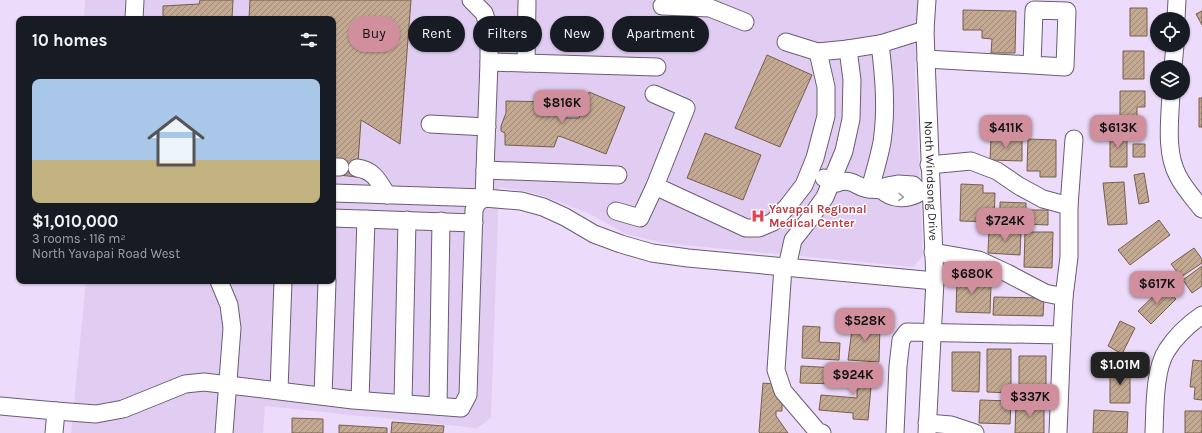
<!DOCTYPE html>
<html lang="en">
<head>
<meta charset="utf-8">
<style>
	:root { --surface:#171b24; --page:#242831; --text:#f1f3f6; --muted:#9ea1a6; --accent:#d18f9e }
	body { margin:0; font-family:Karla,sans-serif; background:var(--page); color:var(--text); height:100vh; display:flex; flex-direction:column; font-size:15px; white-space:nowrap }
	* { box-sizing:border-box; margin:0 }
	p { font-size:13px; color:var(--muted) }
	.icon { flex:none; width:22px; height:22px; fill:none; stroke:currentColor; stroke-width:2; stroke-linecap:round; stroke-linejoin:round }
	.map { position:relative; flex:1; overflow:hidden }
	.drawer { position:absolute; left:16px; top:16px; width:320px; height:268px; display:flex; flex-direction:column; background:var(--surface); border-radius:8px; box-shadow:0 1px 3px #0004 }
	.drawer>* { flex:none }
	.guide { position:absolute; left:348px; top:16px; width:380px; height:36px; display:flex; gap:8px }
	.tools { position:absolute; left:1150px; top:12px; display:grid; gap:8px }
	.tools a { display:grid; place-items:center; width:40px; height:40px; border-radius:50%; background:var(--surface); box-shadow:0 1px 3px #0004; font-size:20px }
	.price { position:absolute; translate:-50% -34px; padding:0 9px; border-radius:8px; background:var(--accent); color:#111; font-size:13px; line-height:26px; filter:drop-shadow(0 1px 2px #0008) }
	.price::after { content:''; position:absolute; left:50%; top:24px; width:12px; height:9px; margin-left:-6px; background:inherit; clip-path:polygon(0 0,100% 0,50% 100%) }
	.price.selected { background:#222; color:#fff }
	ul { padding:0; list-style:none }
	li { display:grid; align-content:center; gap:8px; height:212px; padding:0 16px }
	li span { display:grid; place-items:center; height:124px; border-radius:8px; color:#555 }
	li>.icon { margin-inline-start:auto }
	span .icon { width:72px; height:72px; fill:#fffc; stroke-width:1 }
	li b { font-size:17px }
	h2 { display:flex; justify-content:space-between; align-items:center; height:48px; padding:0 16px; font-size:17px }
	.tag { padding:0 14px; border-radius:18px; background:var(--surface); box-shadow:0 1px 3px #0004; font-size:14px; line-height:36px }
	.tag.selected { background:var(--accent); color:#111 }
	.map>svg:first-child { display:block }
	.built { fill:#e1cdf1 }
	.building { fill:url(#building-hatch); stroke:#765f4a }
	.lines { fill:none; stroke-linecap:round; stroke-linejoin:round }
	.minor-casing { stroke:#6a5c75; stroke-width:19 }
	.minor { stroke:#fff; stroke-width:17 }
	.oneway { stroke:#9f9ca1 }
	.labels { text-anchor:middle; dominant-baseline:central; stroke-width:3; stroke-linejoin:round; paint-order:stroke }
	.street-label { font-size:12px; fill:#2a242f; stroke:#fff }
	.health-label { font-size:12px; font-weight:bold; fill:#be3a42; stroke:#fff; text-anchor:start }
</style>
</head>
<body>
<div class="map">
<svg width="1202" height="433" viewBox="0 0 1202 433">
	<defs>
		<pattern id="building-hatch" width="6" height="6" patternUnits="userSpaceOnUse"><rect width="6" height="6" fill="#c3a992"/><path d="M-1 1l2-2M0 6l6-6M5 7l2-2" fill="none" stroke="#9f8978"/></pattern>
	</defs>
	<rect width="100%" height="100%" fill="#ecdbfa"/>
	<path class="built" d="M 85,0 L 918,0 L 915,74 L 923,256 L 913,267 L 664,243 L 626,234 L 588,213 L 535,193 L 499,187 L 491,418 L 477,428 L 265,406 L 263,433 L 71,433 L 86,281 L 333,281 L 333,19 L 84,19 Z"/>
	<path class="building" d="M 200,0 L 233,0 L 232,19 L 163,19 L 163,6 L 199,4 Z
		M 250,0 L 411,0 L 400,144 L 361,120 L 357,177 L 339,175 L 333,159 L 333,19 L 249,19 Z
		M 1130,8 L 1147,8 L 1147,36 L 1130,36 Z
		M 963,10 L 1016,11 L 1015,53 L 991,53 L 992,39 L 982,38 L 982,30 L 963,30 Z
		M 1202,11 L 1202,25 L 1196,14 Z
		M 1123,51 L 1144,51 L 1144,79 L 1123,79 Z
		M 767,55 L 812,75 L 780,147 L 735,128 Z
		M 1120,91 L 1145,91 L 1145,107 L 1137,107 L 1137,120 L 1120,120 Z
		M 589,92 L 625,107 L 606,154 L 562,137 L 558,136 L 554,147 L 505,145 L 505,133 L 501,131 L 501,126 L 506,113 L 506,101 L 557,102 L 557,115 L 564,118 L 579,118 Z
		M 1199,98 L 1202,98 L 1202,127 L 1199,127 Z
		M 1110,131 L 1127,131 L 1127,167 L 1110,167 Z
		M 705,133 L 761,155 L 743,200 L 687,178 Z
		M 991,138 L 1022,138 L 1022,161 L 990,160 Z
		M 1028,139 L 1056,140 L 1056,177 L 1040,177 L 1040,171 L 1027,171 Z
		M 1133,144 L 1145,144 L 1145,157 L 1133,157 Z
		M 1144,173 L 1149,202 L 1139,204 L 1134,175 Z
		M 1124,182 L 1127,224 L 1108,225 L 1103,183 Z
		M 961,184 L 983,185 L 983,193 L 995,193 L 994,222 L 960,221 Z
		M 1000,202 L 1026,203 L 1026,210 L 1048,210 L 1048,225 L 1000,223 Z
		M 1159,220 L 1170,235 L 1130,265 L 1118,250 Z
		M 989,230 L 1021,231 L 1020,255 L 988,253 Z
		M 1025,232 L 1053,232 L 1052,268 L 1024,267 Z
		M 1194,248 L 1202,259 L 1202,263 L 1181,277 L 1171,264 Z
		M 1202,266 L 1202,286 L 1192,293 L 1183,280 Z
		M 957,275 L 976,275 L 976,284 L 991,284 L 990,313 L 956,312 Z
		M 1163,287 L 1176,299 L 1151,324 L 1138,311 Z
		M 994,297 L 1044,298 L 1043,316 L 993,315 Z
		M 1120,321 L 1135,328 L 1122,354 L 1108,346 Z
		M 853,322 L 880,324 L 879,362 L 848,360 Z
		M 803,326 L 820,327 L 819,342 L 840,343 L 839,360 L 802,358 Z
		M 987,349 L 1011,349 L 1011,393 L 987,392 Z
		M 952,352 L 980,352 L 979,392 L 952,391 Z
		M 1019,356 L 1046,356 L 1046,394 L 1019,394 Z
		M 1193,360 L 1202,361 L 1202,400 L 1194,399 L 1195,387 L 1190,387 Z
		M 801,366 L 837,368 L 837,384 L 800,383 Z
		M 848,369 L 877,371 L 876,387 L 871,387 L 868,420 L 853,419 L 853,413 L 819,410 L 821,395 L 857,398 L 857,385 L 847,384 Z
		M 1110,369 L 1130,369 L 1130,403 L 1110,403 Z
		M 763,383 L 773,384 L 782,400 L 782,411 L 776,411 L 776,416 L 788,433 L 760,433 L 759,432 Z
		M 980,400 L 1011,401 L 1010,424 L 979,423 Z
		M 1016,402 L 1044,402 L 1044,433 L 1015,433 Z
		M 1094,410 L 1128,412 L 1127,433 L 1093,433 Z
		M 1185,411 L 1202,411 L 1202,433 L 1185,433 Z
		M 292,418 L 323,419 L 323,433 L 292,433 Z
		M 392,422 L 444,426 L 443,433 L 391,433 Z
		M 339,425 L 387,428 L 387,433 L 339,433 Z"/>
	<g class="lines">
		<g class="minor-casing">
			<g id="minor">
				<path id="s1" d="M 927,0 L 925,30 L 926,59 L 935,281 L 927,433"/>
				<path d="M 662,6 L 710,8 L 745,22"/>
				<path d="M 134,19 L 135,0"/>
				<path d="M 1176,19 L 1177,0"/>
				<path d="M 786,42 L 818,52 L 848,49"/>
				<path d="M 880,44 C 884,76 887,109 882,142 C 879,158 874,174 870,189 L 882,190 L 887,186 L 898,184 L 913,185 L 920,192"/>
				<path d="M 926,59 L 1032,65 L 1034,10 L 1067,11 L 1065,67 L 1032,65"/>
				<path d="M 489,62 L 657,67"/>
				<path d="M 526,63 L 527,2"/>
				<path d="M 1173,67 L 1175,45"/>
				<path d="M 1171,93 C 1170,119 1165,152 1178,176 C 1184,188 1194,199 1202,209"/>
				<path d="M 654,94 L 686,108 L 655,186 L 746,228 L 759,228 L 773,222 L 787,207 L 804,185 L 815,158 L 826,116 L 826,87 L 818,52"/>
				<path d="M 430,124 L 487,127"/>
				<path d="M 929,165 L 971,161 L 997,171 L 1019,186 L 1043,199 L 1069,206 L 1069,257 L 1064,297"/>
				<path d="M 333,167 L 340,167"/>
				<path d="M 357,168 C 374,170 379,182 387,195"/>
				<path d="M 485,170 L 618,175"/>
				<path d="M 824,178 L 837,183 C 854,177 857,189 870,189"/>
				<path d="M 882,190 C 892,200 909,200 920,192 L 929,192"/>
				<path d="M 333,193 L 484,198 L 521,201 L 543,207 L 565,217 L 594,234 L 621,244 L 652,253 L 688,258 L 935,281"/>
				<path d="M 1069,206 L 1074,139"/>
				<path d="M 616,211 L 640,218 L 655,186"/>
				<path d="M 333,218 L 474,223"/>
				<path d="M 933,252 L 979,260 L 1007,273 L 1045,293 L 1064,297 L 1062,335"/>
				<path d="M 783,267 L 776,370 L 783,391 L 818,432 L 822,433"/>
				<path d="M 787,267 L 793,240 L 808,221 L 825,197 L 844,151 L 851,119 L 852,80 L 848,49 L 880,44 L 925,30"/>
				<path d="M 219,281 L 229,305 L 232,328 L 224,433"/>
				<path d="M 279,390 L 283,281"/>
				<path d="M 323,396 L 327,281"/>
				<path d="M 360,400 L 366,219"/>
				<path d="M 403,403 L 407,220"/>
				<path d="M 0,406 L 56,411 L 54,433"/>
				<path d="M 438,406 L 441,221"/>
				<path d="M 56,411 L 96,414 L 123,409 L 185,384 L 204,382 L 353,400 L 461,408 L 468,395 L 474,210 L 477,203 L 484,198 L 489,62 L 489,28 L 484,13 L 471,0"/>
				<path d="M 927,423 L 951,425 L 975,433"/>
				<path d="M 895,433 L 898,366 L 901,340 L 907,332 L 1062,335 L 1058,433"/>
				<path d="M 1154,433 C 1155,410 1154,369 1167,350 C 1176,336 1189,324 1202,315"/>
			</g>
		</g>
		<use href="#minor" class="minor"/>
	</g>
	<defs><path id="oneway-chevron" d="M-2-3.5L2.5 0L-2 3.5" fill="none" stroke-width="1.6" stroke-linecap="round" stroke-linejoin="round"/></defs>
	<use class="oneway" href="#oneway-chevron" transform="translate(901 197) rotate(2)"/>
	<defs>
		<g id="hospital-bare" transform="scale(1.08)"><path d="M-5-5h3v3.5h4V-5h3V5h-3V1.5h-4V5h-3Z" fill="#e0444e" stroke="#fff" stroke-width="2.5" paint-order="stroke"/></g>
	</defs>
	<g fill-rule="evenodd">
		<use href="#hospital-bare" x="758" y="216"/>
	</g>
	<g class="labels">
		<g class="street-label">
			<text stroke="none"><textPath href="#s1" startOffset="181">North Windsong Drive</textPath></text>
		</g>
		<g class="health-label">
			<text x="769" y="209">Yavapai Regional<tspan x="769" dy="14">Medical Center</tspan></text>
		</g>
	</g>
</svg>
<div class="tools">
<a><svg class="icon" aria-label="locate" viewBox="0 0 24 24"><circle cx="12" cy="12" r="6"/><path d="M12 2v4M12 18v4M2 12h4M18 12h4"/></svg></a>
<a><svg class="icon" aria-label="layers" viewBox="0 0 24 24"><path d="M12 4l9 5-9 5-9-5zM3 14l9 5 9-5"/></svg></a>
</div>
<b class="price" style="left:562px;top:124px">$816K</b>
<b class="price" style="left:1006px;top:149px">$411K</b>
<b class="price" style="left:1118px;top:149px">$613K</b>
<b class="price" style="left:1005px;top:242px">$724K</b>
<b class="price" style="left:972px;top:295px">$680K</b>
<b class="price" style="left:1157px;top:305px">$617K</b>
<b class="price" style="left:865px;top:342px">$528K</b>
<b class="price selected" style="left:1120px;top:386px">$1.01M</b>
<b class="price" style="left:853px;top:396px">$924K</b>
<b class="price" style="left:1030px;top:418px">$337K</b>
<div class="guide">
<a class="tag selected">Buy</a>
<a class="tag">Rent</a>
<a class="tag">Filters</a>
<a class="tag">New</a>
<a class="tag">Apartment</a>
</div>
<section class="drawer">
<h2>10 homes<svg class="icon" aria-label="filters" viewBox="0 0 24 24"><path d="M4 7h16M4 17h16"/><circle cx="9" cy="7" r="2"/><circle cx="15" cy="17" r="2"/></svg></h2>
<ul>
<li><span style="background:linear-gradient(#a9c7e8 65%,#c2b280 0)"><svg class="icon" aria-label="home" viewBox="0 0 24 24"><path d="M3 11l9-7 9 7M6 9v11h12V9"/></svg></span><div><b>$1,010,000</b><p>3 rooms · 116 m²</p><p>North Yavapai Road West</p></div></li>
</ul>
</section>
</div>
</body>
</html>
